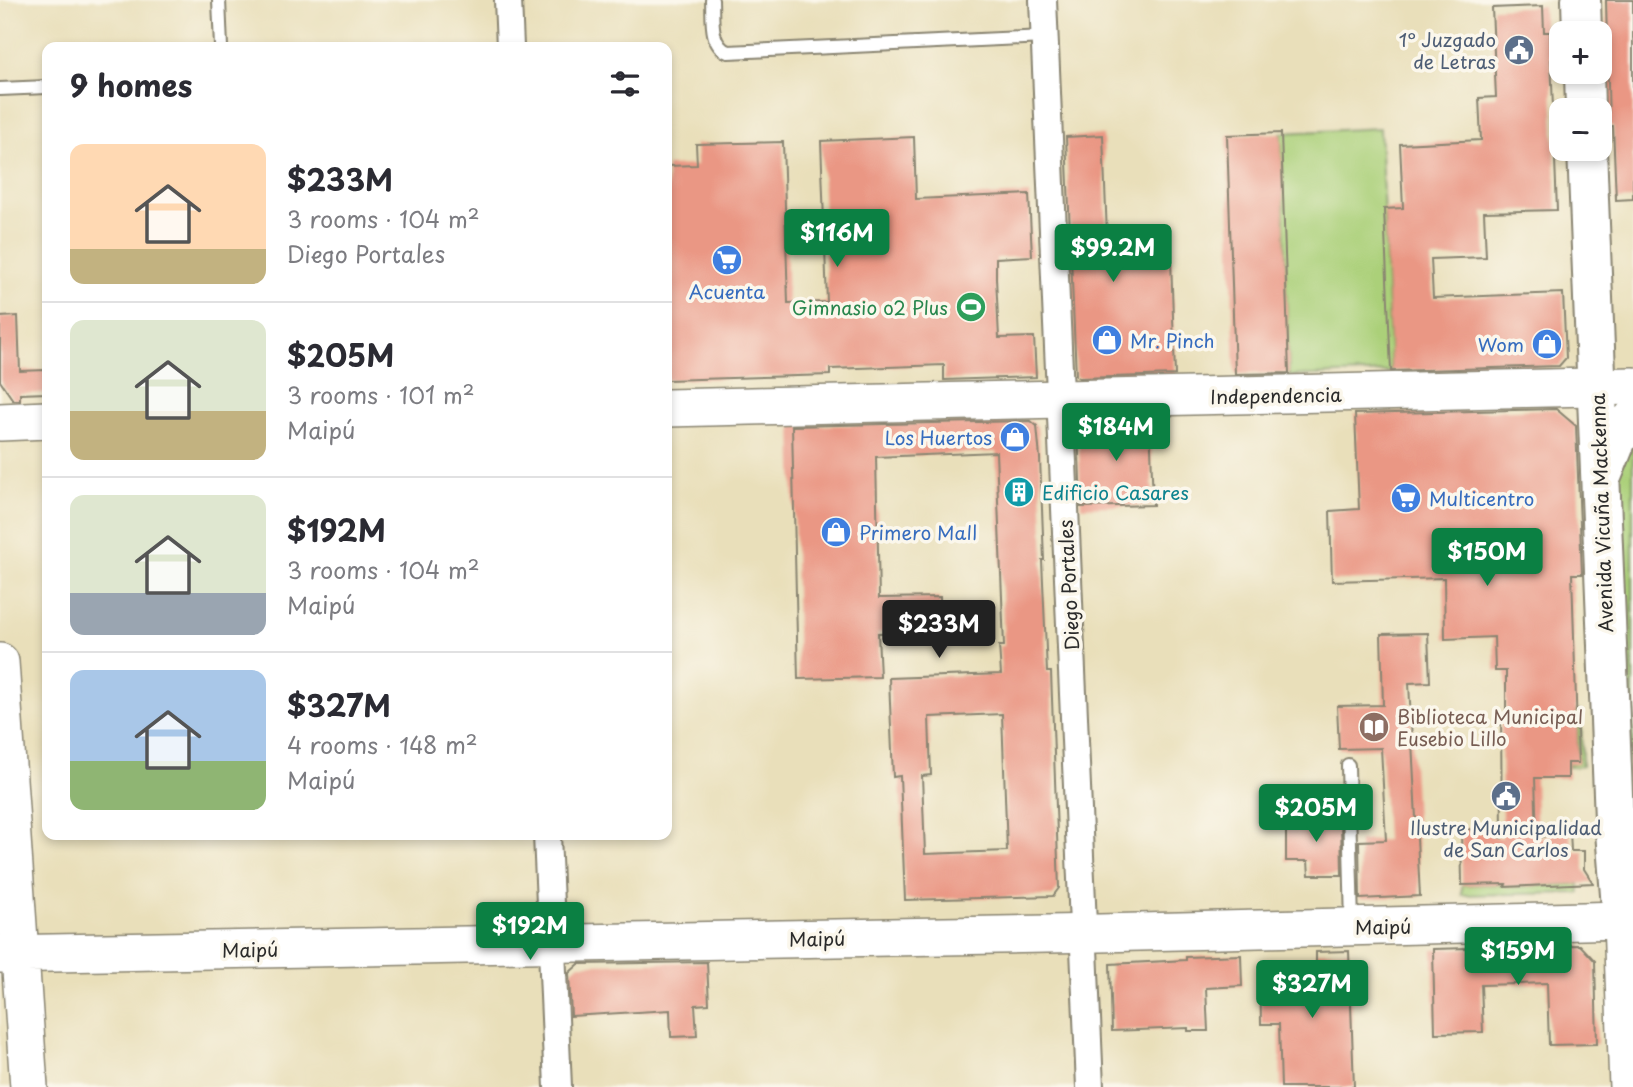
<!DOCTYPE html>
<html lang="en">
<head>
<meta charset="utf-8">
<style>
	:root { --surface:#fff; --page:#f7f7f7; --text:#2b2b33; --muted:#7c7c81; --line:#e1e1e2; --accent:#0b8043 }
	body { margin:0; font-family:"Playpen Sans",sans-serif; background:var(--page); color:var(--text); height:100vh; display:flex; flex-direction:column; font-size:26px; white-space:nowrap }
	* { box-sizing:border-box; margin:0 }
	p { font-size:23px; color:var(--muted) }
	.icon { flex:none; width:38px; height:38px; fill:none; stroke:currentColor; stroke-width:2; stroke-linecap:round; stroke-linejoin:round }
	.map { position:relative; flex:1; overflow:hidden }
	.side { position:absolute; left:42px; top:42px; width:630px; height:798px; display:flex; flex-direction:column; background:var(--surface); border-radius:14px; box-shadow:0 4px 10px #0003 }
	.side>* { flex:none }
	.buttons { position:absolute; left:1549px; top:21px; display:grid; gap:14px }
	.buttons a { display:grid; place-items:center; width:63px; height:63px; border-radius:14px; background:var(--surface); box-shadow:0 4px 10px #0003; font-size:35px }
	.price { position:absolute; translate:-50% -60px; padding:0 16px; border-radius:7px; background:var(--accent); color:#fff; font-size:23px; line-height:46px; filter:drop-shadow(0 2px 4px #0008) }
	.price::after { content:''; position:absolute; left:50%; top:42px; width:21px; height:16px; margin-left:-10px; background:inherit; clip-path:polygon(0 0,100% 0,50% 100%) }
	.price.on { background:#222; color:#fff }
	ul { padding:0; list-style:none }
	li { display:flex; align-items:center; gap:21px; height:175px; padding:0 28px }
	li+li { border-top:2px solid var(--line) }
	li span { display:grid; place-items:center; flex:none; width:196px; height:140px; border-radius:14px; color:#555 }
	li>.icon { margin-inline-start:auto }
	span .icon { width:84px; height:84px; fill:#fffc; stroke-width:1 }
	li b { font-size:30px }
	h2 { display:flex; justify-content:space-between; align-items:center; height:84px; padding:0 28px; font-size:30px }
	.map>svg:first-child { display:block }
	.green { fill:#abd079; stroke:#6b7e52; stroke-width:2 }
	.building { fill:#ea9784; fill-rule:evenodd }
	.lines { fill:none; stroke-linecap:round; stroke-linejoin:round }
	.lane-casing { stroke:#8a8572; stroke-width:16 }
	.street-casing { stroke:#8a8572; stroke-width:30 }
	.secondary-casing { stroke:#8a8572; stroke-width:40 }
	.primary-casing { stroke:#8a8572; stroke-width:42 }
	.lane { stroke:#fff; stroke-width:12 }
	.street { stroke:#fff; stroke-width:26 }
	.secondary { stroke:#fff; stroke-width:37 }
	.primary { stroke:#fff; stroke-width:38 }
	.labels { text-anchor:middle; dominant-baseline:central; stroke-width:7; stroke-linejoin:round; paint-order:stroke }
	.service-label { font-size:19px; fill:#4e5e75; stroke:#fbf7ec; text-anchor:end }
	.shop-label { font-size:19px; fill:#366cbe; stroke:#fbf7ec; text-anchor:start }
	.leisure-label { font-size:19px; fill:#27864d; stroke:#fbf7ec; text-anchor:end }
	.street-label { font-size:19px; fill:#2b2b2b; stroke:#fbf7ec }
	.culture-label { font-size:19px; fill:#0d838f; stroke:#fbf7ec; text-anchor:start }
	.education-label { font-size:19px; fill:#785e54; stroke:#fbf7ec; text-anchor:start }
</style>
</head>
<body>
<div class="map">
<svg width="1633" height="1087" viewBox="0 0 1633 1087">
	<rect width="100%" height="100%" fill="#fbf7ec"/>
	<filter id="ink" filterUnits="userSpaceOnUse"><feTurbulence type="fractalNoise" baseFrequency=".0143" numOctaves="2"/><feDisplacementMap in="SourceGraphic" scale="14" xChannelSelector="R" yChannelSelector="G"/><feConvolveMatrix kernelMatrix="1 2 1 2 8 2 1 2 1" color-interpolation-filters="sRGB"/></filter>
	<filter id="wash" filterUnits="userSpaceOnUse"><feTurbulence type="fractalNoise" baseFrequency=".00686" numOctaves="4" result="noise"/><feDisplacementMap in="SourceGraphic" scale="28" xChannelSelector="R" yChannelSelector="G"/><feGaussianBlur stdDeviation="1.57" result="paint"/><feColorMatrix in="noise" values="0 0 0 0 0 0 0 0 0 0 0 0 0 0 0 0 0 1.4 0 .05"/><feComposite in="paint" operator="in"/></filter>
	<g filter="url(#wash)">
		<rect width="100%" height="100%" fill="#e9dfba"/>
		<path class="green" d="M 1380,128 L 1391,372 L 1289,376 L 1281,133 Z
			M 1633,441 L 1633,841 L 1618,469 Z
			M 1577,711 L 1581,711 L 1582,766 L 1568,767 L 1568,763 L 1578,762 Z
			M 1506,884 L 1506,887 L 1579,884 L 1580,893 L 1462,895 L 1462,885 Z"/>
		<g id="blocks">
			<path class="building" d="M 1606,0 L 1633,0 L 1633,199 L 1616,200 L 1613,126 L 1609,126 Z
				M 1543,6 L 1544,32 L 1550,32 L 1557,210 L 1484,212 L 1486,257 L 1431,259 L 1433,298 L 1563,293 L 1566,358 L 1559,366 L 1391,371 L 1384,209 L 1403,208 L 1400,144 L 1481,140 L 1479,98 L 1496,97 L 1492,8 Z
				M 1281,133 L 1289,373 L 1235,374 L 1227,135 Z
				M 1103,135 L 1108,261 L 1171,259 L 1175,375 L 1079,378 L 1076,376 L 1066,137 Z
				M 914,137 L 916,199 L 1029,194 L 1032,256 L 996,258 L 996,278 L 999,338 L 1034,337 L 1036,377 L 944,380 L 944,365 L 830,369 L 830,375 L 667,380 L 667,166 L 697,165 L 696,144 L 783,142 L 788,303 L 827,302 L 821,141 Z
				M 18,316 L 20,371 L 46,370 L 47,393 L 20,394 L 20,400 L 13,400 L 0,381 L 0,317 Z
				M 1556,409 L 1576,426 L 1582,574 L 1572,574 L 1578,763 L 1568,763 L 1568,778 L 1535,778 L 1537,838 L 1570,830 L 1571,851 L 1584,851 L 1584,869 L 1593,883 L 1505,887 L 1506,884 L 1462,885 L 1461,827 L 1502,838 L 1501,716 L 1506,716 L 1506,671 L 1495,671 L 1494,637 L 1445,639 L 1444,578 L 1332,581 L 1330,511 L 1359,509 L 1355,414 Z
				M 1150,418 L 1153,505 L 1081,507 L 1078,427 L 1088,420 Z
				M 1031,421 L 1037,426 L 1040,458 L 1044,560 L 1042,560 L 1047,672 L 1051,672 L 1059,888 L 1053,896 L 905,900 L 900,776 L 893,777 L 889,678 L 1001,674 L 999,646 L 1004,646 L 996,452 L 876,457 L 879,598 L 940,597 L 941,631 L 878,633 L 880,677 L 798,679 L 792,426 ZM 1002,714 L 1007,851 L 925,854 L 922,776 L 931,775 L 929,717 Z
				M 1428,633 L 1430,682 L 1409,683 L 1420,896 L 1360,899 L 1359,841 L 1386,840 L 1381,748 L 1339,749 L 1337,706 L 1383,705 L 1381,634 Z
				M 1341,818 L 1342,875 L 1309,875 L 1308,861 L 1286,861 L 1286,819 Z
				M 1580,945 L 1595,961 L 1597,1044 L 1549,1045 L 1547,983 L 1481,985 L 1483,1032 L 1435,1033 L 1433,949 Z
				M 1349,951 L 1354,1087 L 1281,1087 L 1279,1024 L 1261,1024 L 1260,967 L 1316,965 L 1316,952 Z
				M 1241,955 L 1242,986 L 1206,988 L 1208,1031 L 1188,1031 L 1188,1028 L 1112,1031 L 1110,964 L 1186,960 L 1186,957 Z
				M 707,962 L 709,1004 L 695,1005 L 697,1036 L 671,1037 L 670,1010 L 571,1016 L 569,973 L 579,964 Z"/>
		</g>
	</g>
	<g filter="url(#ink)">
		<use href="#blocks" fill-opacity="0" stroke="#8a8572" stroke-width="2"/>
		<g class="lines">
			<g class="lane-casing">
				<path id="lane" d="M 219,0 L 221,47
					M 712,0 C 713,17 709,45 728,52 L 1044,37
					M 0,89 L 47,87
					M 1348,765 L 1352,925"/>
			</g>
			<g class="street-casing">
				<path id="street" d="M 508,0 L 510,47
					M 1043,0 L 1090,1087
					M 547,835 L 558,1087"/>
			</g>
			<g class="secondary-casing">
				<path id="secondary" d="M 667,408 L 1633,386
					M 0,422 L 47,420
					M 0,662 L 29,1087
					M 0,954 L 1100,933 L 1622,920 L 1628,1087"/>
			</g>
			<g class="primary-casing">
				<path id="primary" d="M 1581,0 L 1582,33
					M 1584,72 L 1585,110
					M 1587,149 L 1614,819 L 1622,920 L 1633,921
					M 1603,474 L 1617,439 L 1633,418"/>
			</g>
			<use href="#lane" class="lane"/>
			<use href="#street" class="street"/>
			<use href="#secondary" class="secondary"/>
			<use href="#primary" class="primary"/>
		</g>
	</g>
	<defs>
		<g id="civic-disc" transform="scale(1.575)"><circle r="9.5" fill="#5c6f8a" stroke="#fbf7ec"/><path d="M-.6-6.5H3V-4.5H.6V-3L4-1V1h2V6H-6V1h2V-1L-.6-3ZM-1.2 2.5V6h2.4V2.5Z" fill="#fff"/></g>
		<g id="supermarket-disc" transform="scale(1.575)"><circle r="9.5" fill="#3f7fe0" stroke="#fbf7ec"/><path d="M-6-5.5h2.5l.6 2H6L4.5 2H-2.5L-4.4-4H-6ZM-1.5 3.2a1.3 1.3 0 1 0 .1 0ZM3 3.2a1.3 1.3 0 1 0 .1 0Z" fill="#fff"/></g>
		<g id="stadium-disc" transform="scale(1.575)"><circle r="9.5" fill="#2e9e5b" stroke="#fbf7ec"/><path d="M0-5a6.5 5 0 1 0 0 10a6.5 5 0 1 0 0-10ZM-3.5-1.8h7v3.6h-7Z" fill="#fff"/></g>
		<g id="shop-disc" transform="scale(1.575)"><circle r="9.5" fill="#3f7fe0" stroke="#fbf7ec"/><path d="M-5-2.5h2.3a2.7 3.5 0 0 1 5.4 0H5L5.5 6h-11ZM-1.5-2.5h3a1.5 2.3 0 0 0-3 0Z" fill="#fff"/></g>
		<g id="building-disc" transform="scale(1.575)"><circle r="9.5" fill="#0f9aa8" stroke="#fbf7ec"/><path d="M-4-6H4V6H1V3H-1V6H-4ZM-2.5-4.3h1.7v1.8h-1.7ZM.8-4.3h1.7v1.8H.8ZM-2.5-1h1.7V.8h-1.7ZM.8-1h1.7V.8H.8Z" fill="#fff"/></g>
		<g id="library-disc" transform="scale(1.575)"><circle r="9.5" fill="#8d6e63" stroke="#fbf7ec"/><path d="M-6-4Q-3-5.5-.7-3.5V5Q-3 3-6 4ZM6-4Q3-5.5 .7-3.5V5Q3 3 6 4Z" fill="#fff"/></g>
	</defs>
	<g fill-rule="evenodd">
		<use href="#civic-disc" x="1519" y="50"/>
		<use href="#supermarket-disc" x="727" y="260"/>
		<use href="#stadium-disc" x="971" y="307"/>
		<use href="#shop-disc" x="1107" y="340"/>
		<use href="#shop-disc" x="1547" y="344"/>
		<use href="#shop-disc" x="1015" y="437"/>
		<use href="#building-disc" x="1019" y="492"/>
		<use href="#supermarket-disc" x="1406" y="498"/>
		<use href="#shop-disc" x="836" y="532"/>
		<use href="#library-disc" x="1374" y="727"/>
		<use href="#civic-disc" x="1506" y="796"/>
	</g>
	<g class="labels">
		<g class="service-label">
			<text x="1496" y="39">1° Juzgado<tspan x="1496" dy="22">de Letras</tspan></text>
			<text x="1506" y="827" text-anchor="middle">Ilustre Municipalidad<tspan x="1506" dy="22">de San Carlos</tspan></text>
		</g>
		<g class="shop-label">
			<text x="727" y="291" text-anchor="middle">Acuenta</text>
			<text x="1130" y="340">Mr. Pinch</text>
			<text x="1524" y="344" text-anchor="end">Wom</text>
			<text x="992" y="437" text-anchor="end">Los Huertos</text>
			<text x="1429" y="498">Multicentro</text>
			<text x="859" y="532">Primero Mall</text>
		</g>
		<g class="leisure-label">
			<text x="948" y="307">Gimnasio o2 Plus</text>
		</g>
		<g class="street-label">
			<text transform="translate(1276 395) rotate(-1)">Independencia</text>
			<text transform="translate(1601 513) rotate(-92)">Avenida Vicuña Mackenna</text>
			<text transform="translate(1068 585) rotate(-93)">Diego Portales</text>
			<text transform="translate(1383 926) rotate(-1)">Maipú</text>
			<text transform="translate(817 938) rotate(-1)">Maipú</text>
			<text transform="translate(250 949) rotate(-1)">Maipú</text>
		</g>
		<g class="culture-label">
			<text x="1042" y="492">Edificio Casares</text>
		</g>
		<g class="education-label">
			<text x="1397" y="716">Biblioteca Municipal<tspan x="1397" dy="22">Eusebio Lillo</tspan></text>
		</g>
	</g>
</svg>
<div class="buttons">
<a>+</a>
<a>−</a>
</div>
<b class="price" style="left:837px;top:269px">$116M</b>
<b class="price" style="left:1113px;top:284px">$99.2M</b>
<b class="price" style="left:1116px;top:463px">$184M</b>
<b class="price" style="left:1487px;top:588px">$150M</b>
<b class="price on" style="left:939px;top:660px">$233M</b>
<b class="price" style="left:1316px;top:844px">$205M</b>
<b class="price" style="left:530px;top:962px">$192M</b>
<b class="price" style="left:1518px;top:987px">$159M</b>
<b class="price" style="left:1312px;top:1020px">$327M</b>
<section class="side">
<h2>9 homes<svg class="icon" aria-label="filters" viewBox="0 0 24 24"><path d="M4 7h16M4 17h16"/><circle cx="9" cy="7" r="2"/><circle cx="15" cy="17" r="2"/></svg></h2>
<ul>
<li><span style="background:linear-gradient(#ffd9b3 75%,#c2b280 0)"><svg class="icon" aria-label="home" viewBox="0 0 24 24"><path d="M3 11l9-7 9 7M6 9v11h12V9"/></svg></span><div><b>$233M</b><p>3 rooms · 104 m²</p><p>Diego Portales</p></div></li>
<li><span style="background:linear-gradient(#dfe7d0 65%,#c2b280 0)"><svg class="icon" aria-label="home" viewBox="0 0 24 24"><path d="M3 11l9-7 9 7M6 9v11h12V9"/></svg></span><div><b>$205M</b><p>3 rooms · 101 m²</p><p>Maipú</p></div></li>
<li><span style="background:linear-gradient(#dfe7d0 70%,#9aa5b1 0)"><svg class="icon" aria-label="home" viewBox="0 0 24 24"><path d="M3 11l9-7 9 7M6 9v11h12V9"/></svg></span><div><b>$192M</b><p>3 rooms · 104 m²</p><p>Maipú</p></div></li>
<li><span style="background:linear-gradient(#a9c7e8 65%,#8fb573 0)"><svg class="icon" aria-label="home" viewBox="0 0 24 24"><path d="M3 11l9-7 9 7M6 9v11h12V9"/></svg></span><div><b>$327M</b><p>4 rooms · 148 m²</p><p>Maipú</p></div></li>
</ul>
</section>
</div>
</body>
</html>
